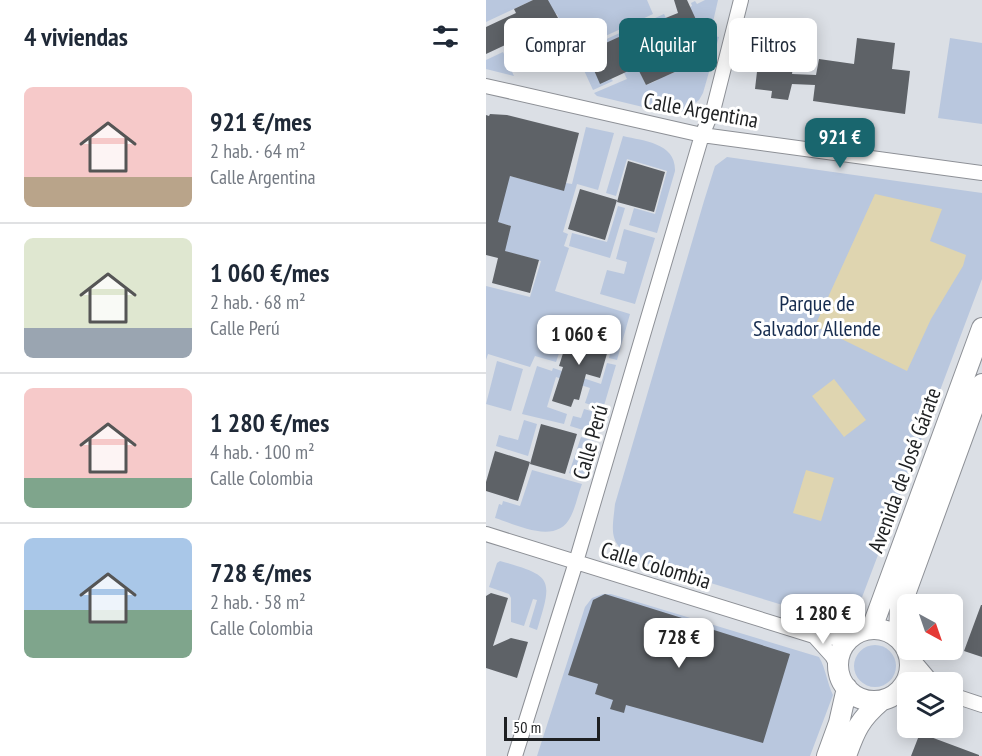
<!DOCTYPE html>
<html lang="es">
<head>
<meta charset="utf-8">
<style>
	:root { --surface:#fff; --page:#f2f2f3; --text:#1f2937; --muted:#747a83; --line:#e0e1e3; --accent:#19666e }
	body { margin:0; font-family:"PT Sans Narrow",sans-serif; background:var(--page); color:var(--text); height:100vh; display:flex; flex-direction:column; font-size:22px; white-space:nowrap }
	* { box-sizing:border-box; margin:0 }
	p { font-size:20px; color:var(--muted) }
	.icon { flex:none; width:33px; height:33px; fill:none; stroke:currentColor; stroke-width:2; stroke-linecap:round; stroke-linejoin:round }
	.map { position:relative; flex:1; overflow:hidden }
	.details { display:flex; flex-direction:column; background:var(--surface); width:486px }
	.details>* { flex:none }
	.top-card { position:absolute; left:18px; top:18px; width:387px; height:54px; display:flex; gap:12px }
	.needle { width:39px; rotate:140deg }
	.tools { position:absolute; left:411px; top:594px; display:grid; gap:12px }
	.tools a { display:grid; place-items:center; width:66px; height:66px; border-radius:9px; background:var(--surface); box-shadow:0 3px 15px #0003; font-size:30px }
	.scale { position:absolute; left:18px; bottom:15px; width:96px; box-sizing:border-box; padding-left:6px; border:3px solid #1e2022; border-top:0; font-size:16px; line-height:21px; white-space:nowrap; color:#1e2022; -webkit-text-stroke:4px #fff; paint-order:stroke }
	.price { position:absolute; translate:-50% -51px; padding:0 14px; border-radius:12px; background:#fff; color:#222; font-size:20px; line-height:39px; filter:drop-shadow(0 2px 3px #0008) }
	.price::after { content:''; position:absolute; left:50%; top:36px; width:18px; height:14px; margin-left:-9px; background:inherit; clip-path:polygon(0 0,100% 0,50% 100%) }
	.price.active { background:var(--accent); color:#fff }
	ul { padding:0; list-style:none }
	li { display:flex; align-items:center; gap:18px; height:150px; padding:0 24px }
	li+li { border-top:2px solid var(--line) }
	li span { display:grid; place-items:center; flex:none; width:168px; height:120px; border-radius:9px; color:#555 }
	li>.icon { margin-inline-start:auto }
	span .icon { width:72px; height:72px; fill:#fffc; stroke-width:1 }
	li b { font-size:26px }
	h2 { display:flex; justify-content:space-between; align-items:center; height:72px; padding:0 24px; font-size:26px }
	.pill { padding:0 21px; border-radius:9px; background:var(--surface); box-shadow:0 3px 15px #0003; font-size:21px; line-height:54px }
	.pill.active { background:var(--accent); color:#fff }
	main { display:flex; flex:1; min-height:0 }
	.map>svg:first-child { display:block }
	.green { fill:#b9c7de }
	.sand { fill:#dfd5b0 }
	.building { fill:#5e6267 }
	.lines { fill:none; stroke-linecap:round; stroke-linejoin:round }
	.minor-casing { stroke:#8d9096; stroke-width:16 }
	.secondary-casing { stroke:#8d9096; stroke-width:22 }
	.minor { stroke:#fff; stroke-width:14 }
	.secondary { stroke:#fff; stroke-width:20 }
	.labels { text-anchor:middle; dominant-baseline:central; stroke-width:6; stroke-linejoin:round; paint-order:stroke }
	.street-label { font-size:22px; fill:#1e2022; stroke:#fff }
	.park-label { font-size:22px; fill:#162c4f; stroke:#fff }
</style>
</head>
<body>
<main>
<section class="details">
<h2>4 viviendas<svg class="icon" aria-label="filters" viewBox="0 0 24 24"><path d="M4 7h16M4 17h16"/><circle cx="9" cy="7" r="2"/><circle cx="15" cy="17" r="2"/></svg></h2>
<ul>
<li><span style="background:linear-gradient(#f6c9c9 75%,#b9a48a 0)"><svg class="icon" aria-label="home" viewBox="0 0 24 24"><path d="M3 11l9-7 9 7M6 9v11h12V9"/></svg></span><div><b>921 €/mes</b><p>2 hab. · 64 m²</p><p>Calle Argentina</p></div></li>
<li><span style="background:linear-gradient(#dfe7d0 75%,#9aa5b1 0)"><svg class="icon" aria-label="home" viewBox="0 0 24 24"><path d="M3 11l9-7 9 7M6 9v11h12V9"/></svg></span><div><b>1 060 €/mes</b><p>2 hab. · 68 m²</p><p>Calle Perú</p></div></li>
<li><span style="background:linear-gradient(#f6c9c9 75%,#7fa58c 0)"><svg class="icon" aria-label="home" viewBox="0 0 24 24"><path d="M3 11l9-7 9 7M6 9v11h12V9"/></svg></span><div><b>1 280 €/mes</b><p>4 hab. · 100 m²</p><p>Calle Colombia</p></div></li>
<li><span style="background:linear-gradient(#a9c7e8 60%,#7fa58c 0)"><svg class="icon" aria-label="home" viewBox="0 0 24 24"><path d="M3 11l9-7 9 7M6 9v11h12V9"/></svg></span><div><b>728 €/mes</b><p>2 hab. · 58 m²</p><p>Calle Colombia</p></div></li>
</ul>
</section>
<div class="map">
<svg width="496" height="756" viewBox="0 0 496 756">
	<rect width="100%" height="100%" fill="#dbdfe5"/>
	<path class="green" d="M 0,0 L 47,0 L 0,22 Z
		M 62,0 L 161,0 L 167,14 L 87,51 L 71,14 L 68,15 Z
		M 219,0 L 232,0 L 224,35 L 233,37 L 217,93 L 213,100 L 202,109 L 195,112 L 182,113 L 111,96 L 108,93 L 141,79 L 138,73 L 155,65 L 155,75 L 160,85 L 170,81 L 178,73 L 180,76 L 191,71 L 180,54 L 210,27 L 204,7 L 206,6 L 205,3 L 209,1 L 211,4 Z
		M 178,14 L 180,18 L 172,22 L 177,32 L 185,38 L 166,47 L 156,24 Z
		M 149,26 L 158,47 L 146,52 L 147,56 L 143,58 L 135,36 L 101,52 L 127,81 L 107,90 L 90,53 Z
		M 464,38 L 496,43 L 496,124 L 452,118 Z
		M 17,52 L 28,76 L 0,69 L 0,60 Z
		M 100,127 L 128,133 L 112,190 L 91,184 L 77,232 L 82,234 L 78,246 L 83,248 L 69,291 L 144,314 L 131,360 L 123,358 L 127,340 L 82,327 L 70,362 L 49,356 L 44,367 L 2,354 L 0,360 L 0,286 L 44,297 L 55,261 L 14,250 L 25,226 L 0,219 L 24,176 L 78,190 L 80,183 L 86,184 Z
		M 137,136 C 158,141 190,143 189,171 L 171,233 L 143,225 L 148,208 L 169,214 L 181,171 L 141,159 L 130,196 L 120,193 Z
		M 241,157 L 496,193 L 496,279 L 375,600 C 367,617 354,627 334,622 L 326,614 L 149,560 C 122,542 126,533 129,504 L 218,201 L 229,166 Z
		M 132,206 L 139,208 L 124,258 L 83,246 L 86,233 L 121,242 Z
		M 138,229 L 169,238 L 149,304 L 114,294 L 121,270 L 138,274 L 141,262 L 130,259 Z
		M 11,361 L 37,369 L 25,411 L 0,404 Z
		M 121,363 L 130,365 L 117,409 L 99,403 L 104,388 L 70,377 L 61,407 L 81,414 L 78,424 L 36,414 L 51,366 L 66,371 L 67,368 L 115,384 Z
		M 98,409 L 116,414 L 110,434 L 84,426 L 87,416 L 95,418 Z
		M 38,420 L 51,424 L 42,456 L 10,446 L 13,435 L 32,440 Z
		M 95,437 L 108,441 L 97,477 L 83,473 Z
		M 46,470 L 96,484 C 92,494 90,506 85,516 C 71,546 32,525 9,518 L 13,504 L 16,505 L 17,501 L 34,506 Z
		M 14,561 C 67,576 67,578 51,630 L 43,627 L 51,600 L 47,599 L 38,626 L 25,622 L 25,598 L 23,594 L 3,587 L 11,563 Z
		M 117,594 L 125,594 L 333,657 C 340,669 341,683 347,695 L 324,756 L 51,756 L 99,607 L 106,598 Z
		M368 666a21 21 0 1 1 42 0a21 21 0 1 1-42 0Z"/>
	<path class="sand" d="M 389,194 L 456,209 L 444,241 L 480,255 L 477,266 L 445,319 L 421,371 L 329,326 Z
		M 348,379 L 380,420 L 358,437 L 326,396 Z
		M 320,470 L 348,478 L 335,521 L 307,513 Z"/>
	<path class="building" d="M 47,0 L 62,0 L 76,25 L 40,41 L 38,36 L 0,54 L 0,27 L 30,13 L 28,9 Z
		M 188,0 L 201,0 L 213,26 L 215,25 L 220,36 L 183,53 L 191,71 L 160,85 L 151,67 L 114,84 L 100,52 L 135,36 L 145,57 L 181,40 L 172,21 L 192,13 Z
		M 371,38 L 409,43 L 406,69 L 424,71 L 419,114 L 327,101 L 329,85 L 306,84 L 302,100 L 285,98 L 286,91 L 269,89 L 272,63 L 290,65 L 291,59 L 308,61 L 306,74 L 330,75 L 333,59 L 368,64 Z
		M 4,114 L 21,115 L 93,133 L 78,191 L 24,176 L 12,222 L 25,226 L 19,251 L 53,260 L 44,293 L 6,283 L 12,258 L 0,255 L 0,115 L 3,116 Z
		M 142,161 L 179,172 L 168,212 L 131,202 Z
		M 94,189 L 131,200 L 119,240 L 82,229 Z
		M 84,331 L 124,343 L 114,378 L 100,374 L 93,400 L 88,399 L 85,407 L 66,401 L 77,367 L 73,366 Z
		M 55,424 L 91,434 L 79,474 L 44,464 Z
		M 9,451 L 44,462 L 32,501 L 0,491 L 0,482 Z
		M 5,593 L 22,598 L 7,646 L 25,638 L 42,642 L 31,678 L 0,668 L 0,596 Z
		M 119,594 L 212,623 L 212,625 L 304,654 L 277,743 L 140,705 L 138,713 L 124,709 L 127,700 L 109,694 L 112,684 L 82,675 L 107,600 Z
		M 495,605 L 496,605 L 496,657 L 478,651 Z
		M 434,733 L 493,755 L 493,756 L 425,756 Z"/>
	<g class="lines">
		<g class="minor-casing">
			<path id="minor" d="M 0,86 L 216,135 L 496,173
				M 0,534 L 328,636 L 363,639
				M 328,636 L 346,656 L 352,667
				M 424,656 L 446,682
				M 466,695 L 496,705
				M 407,696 L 422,694
				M 29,756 L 90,562 L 216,135 L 228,107 L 255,0"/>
		</g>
		<g class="secondary-casing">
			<path id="secondary" d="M 386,628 L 496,328
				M352 665a36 36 0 1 1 72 0a36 36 0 1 1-72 0Z
				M 413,638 L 414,608 L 496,384
				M 341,756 L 353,723 L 361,688
				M 360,756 C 369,730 374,719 395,701"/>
		</g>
		<use href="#minor" class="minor"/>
		<use href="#secondary" class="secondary"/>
	</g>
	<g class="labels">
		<g class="street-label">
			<text transform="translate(215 110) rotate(10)">Calle Argentina</text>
			<text transform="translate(104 442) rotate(-74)">Calle Perú</text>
			<text transform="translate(418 470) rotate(-70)">Avenida de José Gárate</text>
			<text transform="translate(170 565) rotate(17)">Calle Colombia</text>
		</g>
		<g class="park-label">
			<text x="331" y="303">Parque de<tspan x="331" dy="25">Salvador Allende</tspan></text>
		</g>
	</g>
</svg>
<div class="tools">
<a><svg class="needle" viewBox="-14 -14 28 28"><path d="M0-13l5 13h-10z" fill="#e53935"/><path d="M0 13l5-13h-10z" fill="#747a83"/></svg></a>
<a><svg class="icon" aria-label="layers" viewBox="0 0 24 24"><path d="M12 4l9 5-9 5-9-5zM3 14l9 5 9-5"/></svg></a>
</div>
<div class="scale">50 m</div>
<b class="price active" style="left:354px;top:169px">921 €</b>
<b class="price" style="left:93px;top:366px">1 060 €</b>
<b class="price" style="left:337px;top:645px">1 280 €</b>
<b class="price" style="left:193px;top:669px">728 €</b>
<div class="top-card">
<a class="pill">Comprar</a>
<a class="pill active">Alquilar</a>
<a class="pill">Filtros</a>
</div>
</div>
</main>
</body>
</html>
